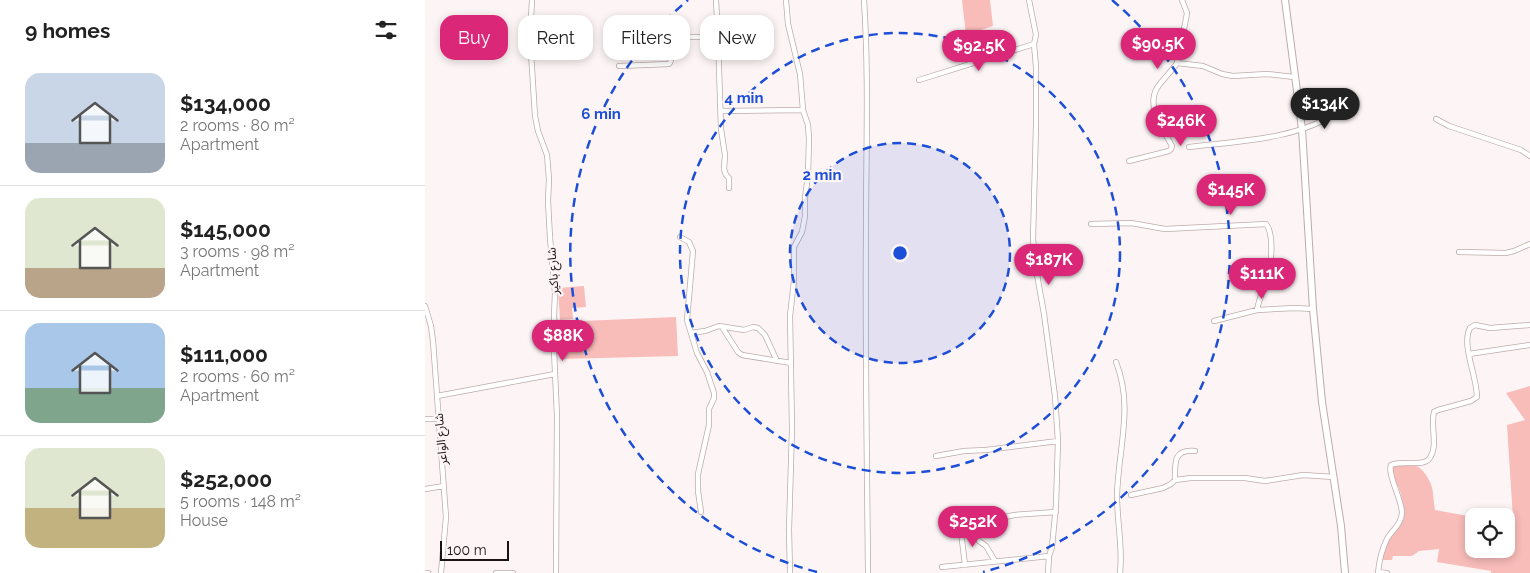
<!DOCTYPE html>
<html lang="en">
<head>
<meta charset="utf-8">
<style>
	:root { --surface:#fff; --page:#f2f2f2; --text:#222; --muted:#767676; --line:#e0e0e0; --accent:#db2777 }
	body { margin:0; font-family:Raleway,"Noto Sans Arabic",sans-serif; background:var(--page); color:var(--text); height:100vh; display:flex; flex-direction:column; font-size:19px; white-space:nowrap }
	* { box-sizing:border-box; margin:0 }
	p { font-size:16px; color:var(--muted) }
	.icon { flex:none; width:28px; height:28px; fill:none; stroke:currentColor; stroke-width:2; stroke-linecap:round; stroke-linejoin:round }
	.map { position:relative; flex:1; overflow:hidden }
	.drawer { display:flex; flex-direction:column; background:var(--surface); width:425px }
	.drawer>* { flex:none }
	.top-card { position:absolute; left:15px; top:15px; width:475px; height:45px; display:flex; gap:10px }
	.buttons { position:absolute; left:1040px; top:508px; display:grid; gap:10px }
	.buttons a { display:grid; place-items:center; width:50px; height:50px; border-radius:10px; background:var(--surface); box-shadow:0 2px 8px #0003; font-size:25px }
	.scale { position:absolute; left:15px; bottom:12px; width:69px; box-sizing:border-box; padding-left:5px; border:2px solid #191312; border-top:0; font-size:14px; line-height:18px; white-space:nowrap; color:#191312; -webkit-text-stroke:4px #fdf5f5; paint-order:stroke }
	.price { position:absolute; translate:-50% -42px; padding:0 11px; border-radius:18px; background:var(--accent); color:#fff; font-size:16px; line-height:32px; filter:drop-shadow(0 1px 2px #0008) }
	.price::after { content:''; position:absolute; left:50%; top:30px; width:15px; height:11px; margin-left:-8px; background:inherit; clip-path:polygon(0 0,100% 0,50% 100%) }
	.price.on { background:#222; color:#fff }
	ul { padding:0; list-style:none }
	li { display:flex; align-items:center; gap:15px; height:125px; padding:0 25px }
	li+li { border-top:1px solid var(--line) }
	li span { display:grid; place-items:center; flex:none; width:140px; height:100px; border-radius:15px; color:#555 }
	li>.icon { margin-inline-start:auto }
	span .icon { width:60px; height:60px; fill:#fffc; stroke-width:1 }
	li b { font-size:21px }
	h2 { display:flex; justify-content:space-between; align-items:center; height:60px; padding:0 25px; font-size:21px }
	.chip { padding:0 18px; border-radius:15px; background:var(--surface); box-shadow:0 2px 8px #0003; font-size:18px; line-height:45px }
	.chip.on { background:var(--accent); color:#fff }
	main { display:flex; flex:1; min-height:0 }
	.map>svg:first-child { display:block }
	.green { fill:#f8bcb9 }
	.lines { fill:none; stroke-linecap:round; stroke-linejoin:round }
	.street-casing { stroke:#bdabaa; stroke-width:6 }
	.secondary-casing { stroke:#bdabaa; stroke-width:8 }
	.street { stroke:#fff; stroke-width:4.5 }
	.secondary { stroke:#fff; stroke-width:6 }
	.ring { fill:none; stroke:#1d4ed8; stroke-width:2.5; stroke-dasharray:9 6 }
	.labels { text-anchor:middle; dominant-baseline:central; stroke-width:4.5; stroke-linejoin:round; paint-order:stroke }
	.street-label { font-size:12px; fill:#191312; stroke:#fdf5f5 }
	.centre { fill:#1d4ed8; stroke:#fdf5f5; stroke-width:2.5 }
	.ring-label { font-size:15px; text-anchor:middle; font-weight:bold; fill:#1d4ed8; stroke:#fdf5f5; stroke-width:4.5; stroke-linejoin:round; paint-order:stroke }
</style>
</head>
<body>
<main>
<section class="drawer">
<h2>9 homes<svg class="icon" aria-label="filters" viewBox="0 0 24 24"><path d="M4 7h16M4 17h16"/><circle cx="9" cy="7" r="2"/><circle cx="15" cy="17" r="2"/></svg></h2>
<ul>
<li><span style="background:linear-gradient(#c9d6e8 70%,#9aa5b1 0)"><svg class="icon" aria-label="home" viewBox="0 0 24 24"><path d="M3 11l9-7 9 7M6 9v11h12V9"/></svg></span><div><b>$134,000</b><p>2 rooms · 80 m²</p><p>Apartment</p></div></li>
<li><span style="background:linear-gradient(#dfe7d0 70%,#b9a48a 0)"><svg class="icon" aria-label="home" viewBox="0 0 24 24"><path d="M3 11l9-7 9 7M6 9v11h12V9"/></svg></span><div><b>$145,000</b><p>3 rooms · 98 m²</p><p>Apartment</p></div></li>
<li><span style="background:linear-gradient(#a9c7e8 65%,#7fa58c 0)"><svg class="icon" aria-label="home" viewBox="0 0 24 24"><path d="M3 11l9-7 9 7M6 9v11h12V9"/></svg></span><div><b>$111,000</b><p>2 rooms · 60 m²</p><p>Apartment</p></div></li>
<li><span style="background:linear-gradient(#dfe7d0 60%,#c2b280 0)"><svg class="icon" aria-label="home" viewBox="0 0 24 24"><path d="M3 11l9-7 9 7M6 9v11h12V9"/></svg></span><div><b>$252,000</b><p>5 rooms · 148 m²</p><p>House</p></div></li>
</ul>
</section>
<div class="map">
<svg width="1105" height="573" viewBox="0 0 1105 573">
	<rect width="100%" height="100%" fill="#fdf5f5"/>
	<path class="green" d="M 537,0 L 565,0 L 568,26 L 541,35 Z
		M 159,286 L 161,307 L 147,308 L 148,319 L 135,320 L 133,288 Z
		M 251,317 L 253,356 L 135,359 L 134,322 Z
		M 1105,386 L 1105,573 L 1066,573 L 1066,571 L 1012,562 L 1014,549 L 994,551 L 987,556 L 968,556 L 967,560 L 956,560 L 957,543 L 961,543 C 970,529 981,512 976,494 C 973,485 968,476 964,468 C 981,457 997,464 1005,482 C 1009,490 1008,501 1010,510 L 1043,516 L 1064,516 L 1049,516 L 1049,549 L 1081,549 L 1081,518 L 1088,518 L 1082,425 L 1100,420 L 1081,393 Z"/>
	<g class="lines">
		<g class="street-casing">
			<path id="street" d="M 107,0 L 105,37 L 110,116 L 113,131 L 122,155 L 124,179 L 123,201 L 125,238 L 130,293 L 129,316 L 131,343 L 129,350 L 132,416 L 131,573
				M 361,0 L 363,24 L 375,74 L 378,110 L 383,125 L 384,139 L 383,175 L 380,198 L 380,216 L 377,232 L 369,247 L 369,281 L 365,316 L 367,428 L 364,530 L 365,573
				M 439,0 C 444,77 441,154 441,231 C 440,345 442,459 443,573
				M 604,0 L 611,35 L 609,44 L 611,67 L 611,125 L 608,239 L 611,269 L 619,314 L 630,396 L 633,441 L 631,505 L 627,547 L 624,556 L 623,573
				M 757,0 L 762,13 L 761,19 L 752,63 L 778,66 L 797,74 L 808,76 L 842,74 L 869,77
				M 293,37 L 296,129 L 300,155 L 299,169 L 301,175 L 304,178 L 304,188
				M 194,66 L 244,64 C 251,56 241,42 253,37 L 293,37 L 291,0
				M 494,80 L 609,44
				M 296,111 L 378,110
				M 1011,119 L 1024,126 L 1096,150 L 1105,156
				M 764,147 C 812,141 873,140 914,111
				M 704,161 L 744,151 L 746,149 L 747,146 C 738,129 721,107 732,88 C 738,79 746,72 752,63
				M 666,224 L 706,223 L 740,229 L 841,224 C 845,229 845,233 846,239 C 847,253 846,266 842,279 C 838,290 834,299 832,310
				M 255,237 L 264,242 L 268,251 L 262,320 L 272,353 L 282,372 L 289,393 L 289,398 L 284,409 L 284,425 L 273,474 L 273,491 L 276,512
				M 1034,252 L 1081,253 L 1089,251 L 1105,244
				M 0,306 L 6,326 L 8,341 L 21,517 L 16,573
				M 789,321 L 832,310 L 870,308 L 888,309
				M 297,327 L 313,352 L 317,355 L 366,363
				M 266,333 L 280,331 L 294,326 L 319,330 L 328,327 L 333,328 L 340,335 L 352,361
				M 1044,354 L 1105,345
				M 691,362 C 709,407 693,449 692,496 C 692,522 698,547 695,573
				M 12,396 L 130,374
				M 0,419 L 14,419
				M 511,456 L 539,451 L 561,450 L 633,441
				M 750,480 C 750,463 748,449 770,451
				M 0,489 L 19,486
				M 706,495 L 738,488 L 746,484 L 750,480 L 766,478 L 820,478 L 840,481 L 878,475 L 909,477
				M 568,520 L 589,515 L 631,512
				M 536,532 L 540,565
				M 554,541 L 561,546 L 570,561
				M 517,567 L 624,556
				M 953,572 L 962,573
				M 0,573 L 3,573
				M 71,573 L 88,573
				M 953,573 C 954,562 957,549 962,539 C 967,530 976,525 977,513 C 977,500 962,474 966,465 C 977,460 998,467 1004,459 C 1014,447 1005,426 1009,412 L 1013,410 L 1046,401 L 1052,397 C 1052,376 1036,345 1045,328 L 1050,325 L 1065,328 L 1105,325"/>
		</g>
		<g class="secondary-casing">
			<path id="secondary" d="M 860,0 L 877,129 L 888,309 L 897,402 L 916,526 L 920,573"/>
		</g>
		<use href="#street" class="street"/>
		<use href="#secondary" class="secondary"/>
	</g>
	<circle cx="475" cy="253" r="110" fill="#1d4ed8" fill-opacity=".12"/>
	<g class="ring">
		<circle cx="475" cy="253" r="110"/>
		<circle cx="475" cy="253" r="220"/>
		<path d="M392 572A330 330 0 0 1 263 0M687 0A330 330 0 0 1 558 572"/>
	</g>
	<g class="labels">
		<g class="street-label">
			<text transform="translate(128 271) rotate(-94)">شارع باكير</text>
			<text transform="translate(16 439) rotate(-95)">شارع الواعر</text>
		</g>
	</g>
	<circle cx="475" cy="253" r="8" class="centre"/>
	<g class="ring-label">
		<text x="319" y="103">4 min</text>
		<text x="176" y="119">6 min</text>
		<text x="397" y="180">2 min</text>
	</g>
</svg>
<div class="buttons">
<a><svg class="icon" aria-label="locate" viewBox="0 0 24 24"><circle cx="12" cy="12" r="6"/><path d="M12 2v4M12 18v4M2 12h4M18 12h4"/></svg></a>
</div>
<div class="scale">100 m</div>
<b class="price" style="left:733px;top:70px">$90.5K</b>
<b class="price" style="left:554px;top:72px">$92.5K</b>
<b class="price on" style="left:900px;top:130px">$134K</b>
<b class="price" style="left:756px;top:147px">$246K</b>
<b class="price" style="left:806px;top:216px">$145K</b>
<b class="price" style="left:624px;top:286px">$187K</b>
<b class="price" style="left:837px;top:300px">$111K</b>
<b class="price" style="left:138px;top:362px">$88K</b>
<b class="price" style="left:548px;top:548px">$252K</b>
<div class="top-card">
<a class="chip on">Buy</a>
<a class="chip">Rent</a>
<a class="chip">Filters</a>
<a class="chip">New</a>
</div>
</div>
</main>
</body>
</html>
